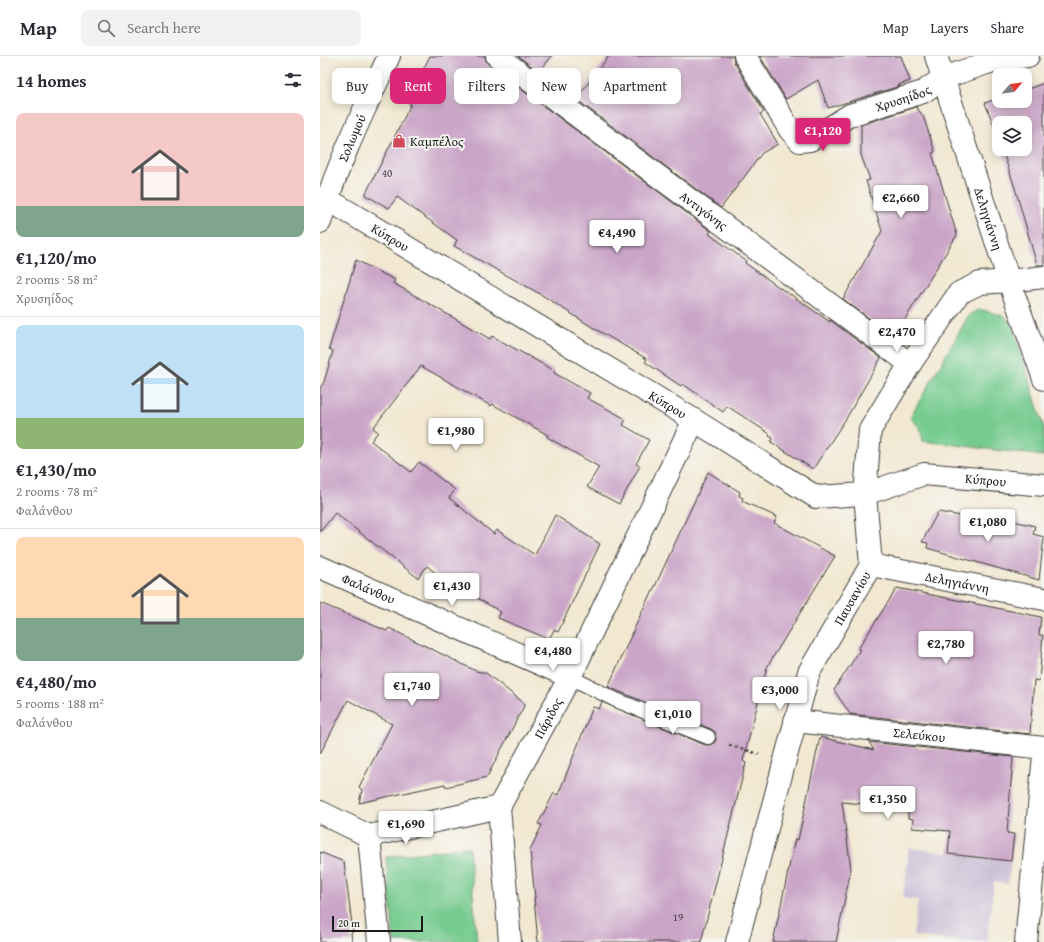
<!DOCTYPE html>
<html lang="en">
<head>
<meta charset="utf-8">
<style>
	:root { --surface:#fff; --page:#f2f2f3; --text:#2b2b33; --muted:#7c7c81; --line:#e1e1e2; --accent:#db2777 }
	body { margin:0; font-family:"Gentium Book Plus",serif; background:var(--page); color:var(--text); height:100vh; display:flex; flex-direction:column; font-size:15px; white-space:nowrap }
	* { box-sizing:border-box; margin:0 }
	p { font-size:13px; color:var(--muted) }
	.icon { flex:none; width:22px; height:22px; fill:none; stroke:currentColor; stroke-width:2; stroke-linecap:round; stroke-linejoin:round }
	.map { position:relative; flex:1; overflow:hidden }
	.details { display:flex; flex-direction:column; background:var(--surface); width:320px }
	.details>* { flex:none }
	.guide { position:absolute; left:12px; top:12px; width:380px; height:36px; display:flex; gap:8px }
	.needle { width:26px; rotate:62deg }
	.fabs { position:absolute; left:672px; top:12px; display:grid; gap:8px }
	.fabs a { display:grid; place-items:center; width:40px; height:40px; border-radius:8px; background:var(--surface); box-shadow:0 2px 10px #0003; font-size:20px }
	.scale { position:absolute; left:12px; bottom:10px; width:91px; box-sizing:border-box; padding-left:4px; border:2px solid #1c1c1c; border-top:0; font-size:11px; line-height:14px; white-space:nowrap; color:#1c1c1c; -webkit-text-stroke:3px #f6f6f2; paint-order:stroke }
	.price { position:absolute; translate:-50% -34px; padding:0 9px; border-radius:4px; background:#fff; color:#222; font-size:13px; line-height:26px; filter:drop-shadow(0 1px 2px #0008) }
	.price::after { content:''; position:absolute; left:50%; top:24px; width:12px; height:9px; margin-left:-6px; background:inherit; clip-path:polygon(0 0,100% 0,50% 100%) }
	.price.on { background:var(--accent); color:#fff }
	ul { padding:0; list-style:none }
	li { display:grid; align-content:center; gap:8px; height:212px; padding:0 16px }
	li+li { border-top:1px solid var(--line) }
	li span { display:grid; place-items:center; height:124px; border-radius:8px; color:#555 }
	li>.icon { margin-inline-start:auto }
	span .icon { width:72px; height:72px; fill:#fffc; stroke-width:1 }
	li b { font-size:17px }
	h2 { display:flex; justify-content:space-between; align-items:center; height:48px; padding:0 16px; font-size:17px }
	.chip { padding:0 14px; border-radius:8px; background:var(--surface); box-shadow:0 2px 10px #0003; font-size:14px; line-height:36px }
	.chip.on { background:var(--accent); color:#fff }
	header { display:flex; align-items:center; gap:24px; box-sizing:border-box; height:56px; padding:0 20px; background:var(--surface); border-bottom:1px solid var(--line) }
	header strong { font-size:19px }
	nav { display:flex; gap:22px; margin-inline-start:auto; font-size:14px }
	.search { width:280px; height:36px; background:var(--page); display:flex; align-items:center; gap:10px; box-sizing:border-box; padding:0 14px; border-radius:8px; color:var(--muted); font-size:15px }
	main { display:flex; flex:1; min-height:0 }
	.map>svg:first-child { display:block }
	.industrial { fill:#cabfd6 }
	.green { fill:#76cb8f; stroke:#497456 }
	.building { fill:#caa5c7 }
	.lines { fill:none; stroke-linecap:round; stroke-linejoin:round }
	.service-casing { stroke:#3c3b37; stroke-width:16 }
	.minor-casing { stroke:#3c3b37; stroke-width:24 }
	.tertiary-casing { stroke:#3c3b37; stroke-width:24 }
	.path { stroke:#3c3b37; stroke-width:2.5; stroke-dasharray:3 3; stroke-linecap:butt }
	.service { stroke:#fff; stroke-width:14 }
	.minor { stroke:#fff; stroke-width:22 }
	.tertiary { stroke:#fff; stroke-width:22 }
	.labels { text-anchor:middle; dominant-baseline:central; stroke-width:4; stroke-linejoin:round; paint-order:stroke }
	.number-label { font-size:11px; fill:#483e47 }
	.street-label { font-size:13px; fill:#1c1c1c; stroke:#f6f6f2 }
	.poi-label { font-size:13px; fill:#1c1c1c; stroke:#f6f6f2; text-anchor:start }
</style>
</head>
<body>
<header>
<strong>Map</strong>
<div class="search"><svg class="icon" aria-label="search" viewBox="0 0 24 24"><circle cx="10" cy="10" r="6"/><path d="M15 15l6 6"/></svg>Search here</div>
<nav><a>Map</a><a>Layers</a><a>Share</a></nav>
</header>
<main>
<section class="details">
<h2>14 homes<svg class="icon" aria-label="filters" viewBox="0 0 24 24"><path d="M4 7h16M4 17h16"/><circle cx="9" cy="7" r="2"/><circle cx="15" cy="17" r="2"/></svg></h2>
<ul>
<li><span style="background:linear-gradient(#f6c9c9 75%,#7fa58c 0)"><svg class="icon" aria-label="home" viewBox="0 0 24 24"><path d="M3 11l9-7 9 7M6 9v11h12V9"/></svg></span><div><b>€1,120/mo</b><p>2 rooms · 58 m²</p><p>Χρυσηίδος</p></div></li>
<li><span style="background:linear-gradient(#bfe0f5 75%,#8fb573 0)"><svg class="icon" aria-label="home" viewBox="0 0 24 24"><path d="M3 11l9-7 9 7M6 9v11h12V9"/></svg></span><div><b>€1,430/mo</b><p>2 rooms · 78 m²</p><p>Φαλάνθου</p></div></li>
<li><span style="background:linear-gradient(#ffd9b3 65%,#7fa58c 0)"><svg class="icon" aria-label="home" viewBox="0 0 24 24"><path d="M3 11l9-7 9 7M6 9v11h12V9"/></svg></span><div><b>€4,480/mo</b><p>5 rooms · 188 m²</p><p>Φαλάνθου</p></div></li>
</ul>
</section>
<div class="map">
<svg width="724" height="886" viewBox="0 0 724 886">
	<rect width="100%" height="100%" fill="#f6f6f2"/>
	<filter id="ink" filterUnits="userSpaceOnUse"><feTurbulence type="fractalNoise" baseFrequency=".025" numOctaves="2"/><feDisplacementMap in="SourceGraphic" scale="8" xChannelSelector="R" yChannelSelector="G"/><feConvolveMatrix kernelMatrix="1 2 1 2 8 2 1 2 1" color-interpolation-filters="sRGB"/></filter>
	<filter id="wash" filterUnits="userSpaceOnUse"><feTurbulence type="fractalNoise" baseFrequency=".012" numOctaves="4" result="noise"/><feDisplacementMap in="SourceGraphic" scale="16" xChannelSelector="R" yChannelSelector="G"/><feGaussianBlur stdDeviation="0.9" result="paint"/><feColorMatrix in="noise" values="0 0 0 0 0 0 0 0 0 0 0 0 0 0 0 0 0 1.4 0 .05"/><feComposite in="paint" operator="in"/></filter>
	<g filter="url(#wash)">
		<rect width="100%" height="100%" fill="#f2e8d2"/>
		<path class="industrial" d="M 589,792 L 691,805 L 688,828 L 674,826 L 667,886 L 645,886 L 593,880 L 598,844 L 583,842 Z"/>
		<path class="green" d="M 659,253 L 684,260 L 692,268 L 724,372 L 724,400 L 603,385 L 600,372 L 590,361 L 649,259 Z
			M 149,791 L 157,886 L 74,886 L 66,801 Z"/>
		<g id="blocks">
			<path class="building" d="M 110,0 L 165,0 L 166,5 L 170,10 L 391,175 L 389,178 L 426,205 L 425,207 L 470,239 L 470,238 L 510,266 L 510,264 L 561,302 L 527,361 L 493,413 L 451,386 L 453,382 L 449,380 L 450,378 L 407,350 L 403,356 L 363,328 L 361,330 L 325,306 L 327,303 L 272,271 L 222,239 L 134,190 L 137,184 L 77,141 L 69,152 L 45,139 L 91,48 L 87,45 Z
				M 198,0 L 232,0 L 219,16 Z
				M 289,0 L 413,0 L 414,6 L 444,56 L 440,58 L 458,88 L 442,97 L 401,152 L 256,43 Z
				M 440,0 L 581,0 L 590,25 L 578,29 L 580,30 L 508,52 L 498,24 L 466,43 Z
				M 724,27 L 724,209 L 717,209 L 695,132 L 682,93 L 705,93 L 705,67 L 679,67 L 679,83 L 665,47 L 679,42 L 679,45 L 705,45 L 705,34 Z
				M 596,51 L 603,60 L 615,96 L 612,97 L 637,179 L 574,281 L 523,243 L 562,175 L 546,125 L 550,124 L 541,99 L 541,69 Z
				M 36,204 L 75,224 L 73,227 L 170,283 L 172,280 L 235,315 L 234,317 L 270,337 L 267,342 L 306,363 L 303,369 L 329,384 L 316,408 L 320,410 L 299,448 L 267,431 L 279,411 L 227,381 L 228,379 L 172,348 L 171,350 L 101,310 L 53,372 L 58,376 L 51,385 L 91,416 L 99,406 L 135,434 L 129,442 L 174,478 L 177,474 L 215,499 L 235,459 L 280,488 L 238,576 L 234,574 L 229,583 L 178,562 L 181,556 L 140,532 L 138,535 L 107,510 L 98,522 L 15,457 L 0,476 L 0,332 L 4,326 L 13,295 L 9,293 Z
				M 388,416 L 420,436 L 419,440 L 423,442 L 422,445 L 457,461 L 454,467 L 515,500 L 447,611 L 423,705 L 426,707 L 381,886 L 218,886 L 214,842 L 215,842 L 210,794 L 222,769 L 218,768 L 234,737 L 238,739 L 273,651 L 279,653 L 282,646 L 385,689 L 389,689 L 393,688 L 396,684 L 395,676 L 391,673 L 288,631 L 329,540 L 330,541 Z
				M 618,456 L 688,468 L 689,464 L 715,470 L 713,478 L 724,481 L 719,524 L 607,492 L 608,487 L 602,486 Z
				M 577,532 L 721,561 L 719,579 L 723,579 L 719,625 L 714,624 L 710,678 L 530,658 L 514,634 L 540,594 L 538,593 Z
				M 0,547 L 67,575 L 69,572 L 156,615 L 166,617 L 205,648 L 167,721 L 126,731 L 125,728 L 39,747 L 42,734 L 39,731 L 72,668 L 28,644 L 0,698 Z
				M 500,681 L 554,694 L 549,686 L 693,701 L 687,777 L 694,778 L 691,805 L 628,798 L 630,775 L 592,772 L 593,763 L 588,762 L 588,752 L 522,746 L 531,813 L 516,886 L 453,886 L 475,783 L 478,784 Z
				M 0,796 L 24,806 L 33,876 L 31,877 L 32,886 L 0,886 Z"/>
		</g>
	</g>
	<g filter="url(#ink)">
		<use href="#blocks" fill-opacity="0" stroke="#3c3b37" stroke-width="1"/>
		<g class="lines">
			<g class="service-casing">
				<path id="service" d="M 250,621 L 296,644 L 388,681"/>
			</g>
			<g class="minor-casing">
				<g id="minor">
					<path id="s1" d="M 177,0 L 590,308"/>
					<path id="s2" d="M 425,0 L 470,74 L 480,85 L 490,84 L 530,59 L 603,36 L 623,22 L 667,7 L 708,0"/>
					<path id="s3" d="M 616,0 L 689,225 L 724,323"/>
					<path id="s4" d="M 7,143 L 374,364 L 496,441 L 545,438 L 604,418 L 724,429"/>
					<path id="s5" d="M 551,509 L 724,543"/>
					<path id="s6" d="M 0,511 L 250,621"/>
					<path id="s7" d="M 475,665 L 724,692"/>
					<path d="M 0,756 L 49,780 L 179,751"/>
					<path d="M 49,780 L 59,886"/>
					<path id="s8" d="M 190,886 L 179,751 L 250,621 L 374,364"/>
					<path id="s9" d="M 417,886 L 465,704 L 489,616 L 551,509 L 545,438 L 550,374 L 590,308 L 639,237 L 660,227 L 689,225 L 724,221"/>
					<path d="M 706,886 L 724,699"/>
				</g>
			</g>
			<g class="tertiary-casing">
				<g id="tertiary">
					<path id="s10" d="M 0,166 C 17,109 44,54 69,0"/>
				</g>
			</g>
			<path class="path" d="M 409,689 L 439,698"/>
			<use href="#service" class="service"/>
			<use href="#minor" class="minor"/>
			<use href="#tertiary" class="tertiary"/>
		</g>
	</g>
	<defs>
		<g id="shop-bare" transform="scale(1.08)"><path d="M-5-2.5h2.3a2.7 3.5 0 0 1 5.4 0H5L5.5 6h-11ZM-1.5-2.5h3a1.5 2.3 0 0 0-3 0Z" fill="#d1495b" stroke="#f6f6f2" stroke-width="2.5" paint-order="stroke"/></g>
	</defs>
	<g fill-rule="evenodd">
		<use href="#shop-bare" x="79" y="85"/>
	</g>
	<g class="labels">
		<g class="number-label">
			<text x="67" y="117">40</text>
			<text x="358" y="861">19</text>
		</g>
		<g class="street-label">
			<text stroke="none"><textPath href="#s2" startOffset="214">Χρυσηίδος</textPath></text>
			<text stroke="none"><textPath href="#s10" startOffset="90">Σολωμού</textPath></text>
			<text stroke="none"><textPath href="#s1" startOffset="258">Αντιγόνης</textPath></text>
			<text stroke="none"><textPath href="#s3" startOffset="171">Δεληγιάννη</textPath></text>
			<text stroke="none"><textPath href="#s4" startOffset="74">Κύπρου</textPath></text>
			<text stroke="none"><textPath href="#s4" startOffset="398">Κύπρου</textPath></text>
			<text stroke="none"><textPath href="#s4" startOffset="746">Κύπρου</textPath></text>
			<text stroke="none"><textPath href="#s5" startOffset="88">Δεληγιάννη</textPath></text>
			<text stroke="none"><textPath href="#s6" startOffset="53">Φαλάνθου</textPath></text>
			<text stroke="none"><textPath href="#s9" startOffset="365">Παυσανίου</textPath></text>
			<text stroke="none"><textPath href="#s8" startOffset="237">Πάριδος</textPath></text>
			<text stroke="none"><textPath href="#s7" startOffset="125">Σελεύκου</textPath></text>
		</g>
		<g class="poi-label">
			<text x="90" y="85">Καμπέλος</text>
		</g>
	</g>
</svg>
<div class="fabs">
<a><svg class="needle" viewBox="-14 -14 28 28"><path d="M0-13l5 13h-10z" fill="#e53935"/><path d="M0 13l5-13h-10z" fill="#7c7c81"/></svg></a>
<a><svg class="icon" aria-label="layers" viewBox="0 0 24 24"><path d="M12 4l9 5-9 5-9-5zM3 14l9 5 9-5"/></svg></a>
</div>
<div class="scale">20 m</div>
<b class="price on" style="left:503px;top:96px">€1,120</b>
<b class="price" style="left:581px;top:163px">€2,660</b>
<b class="price" style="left:297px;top:198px">€4,490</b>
<b class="price" style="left:577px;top:297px">€2,470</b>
<b class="price" style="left:136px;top:396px">€1,980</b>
<b class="price" style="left:668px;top:487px">€1,080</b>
<b class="price" style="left:132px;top:551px">€1,430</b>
<b class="price" style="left:626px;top:609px">€2,780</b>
<b class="price" style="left:233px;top:616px">€4,480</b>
<b class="price" style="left:92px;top:651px">€1,740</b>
<b class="price" style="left:460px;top:655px">€3,000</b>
<b class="price" style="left:353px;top:679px">€1,010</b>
<b class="price" style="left:568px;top:764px">€1,350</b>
<b class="price" style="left:86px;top:789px">€1,690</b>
<div class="guide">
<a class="chip">Buy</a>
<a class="chip on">Rent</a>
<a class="chip">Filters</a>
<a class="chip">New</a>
<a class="chip">Apartment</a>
</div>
</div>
</main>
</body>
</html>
